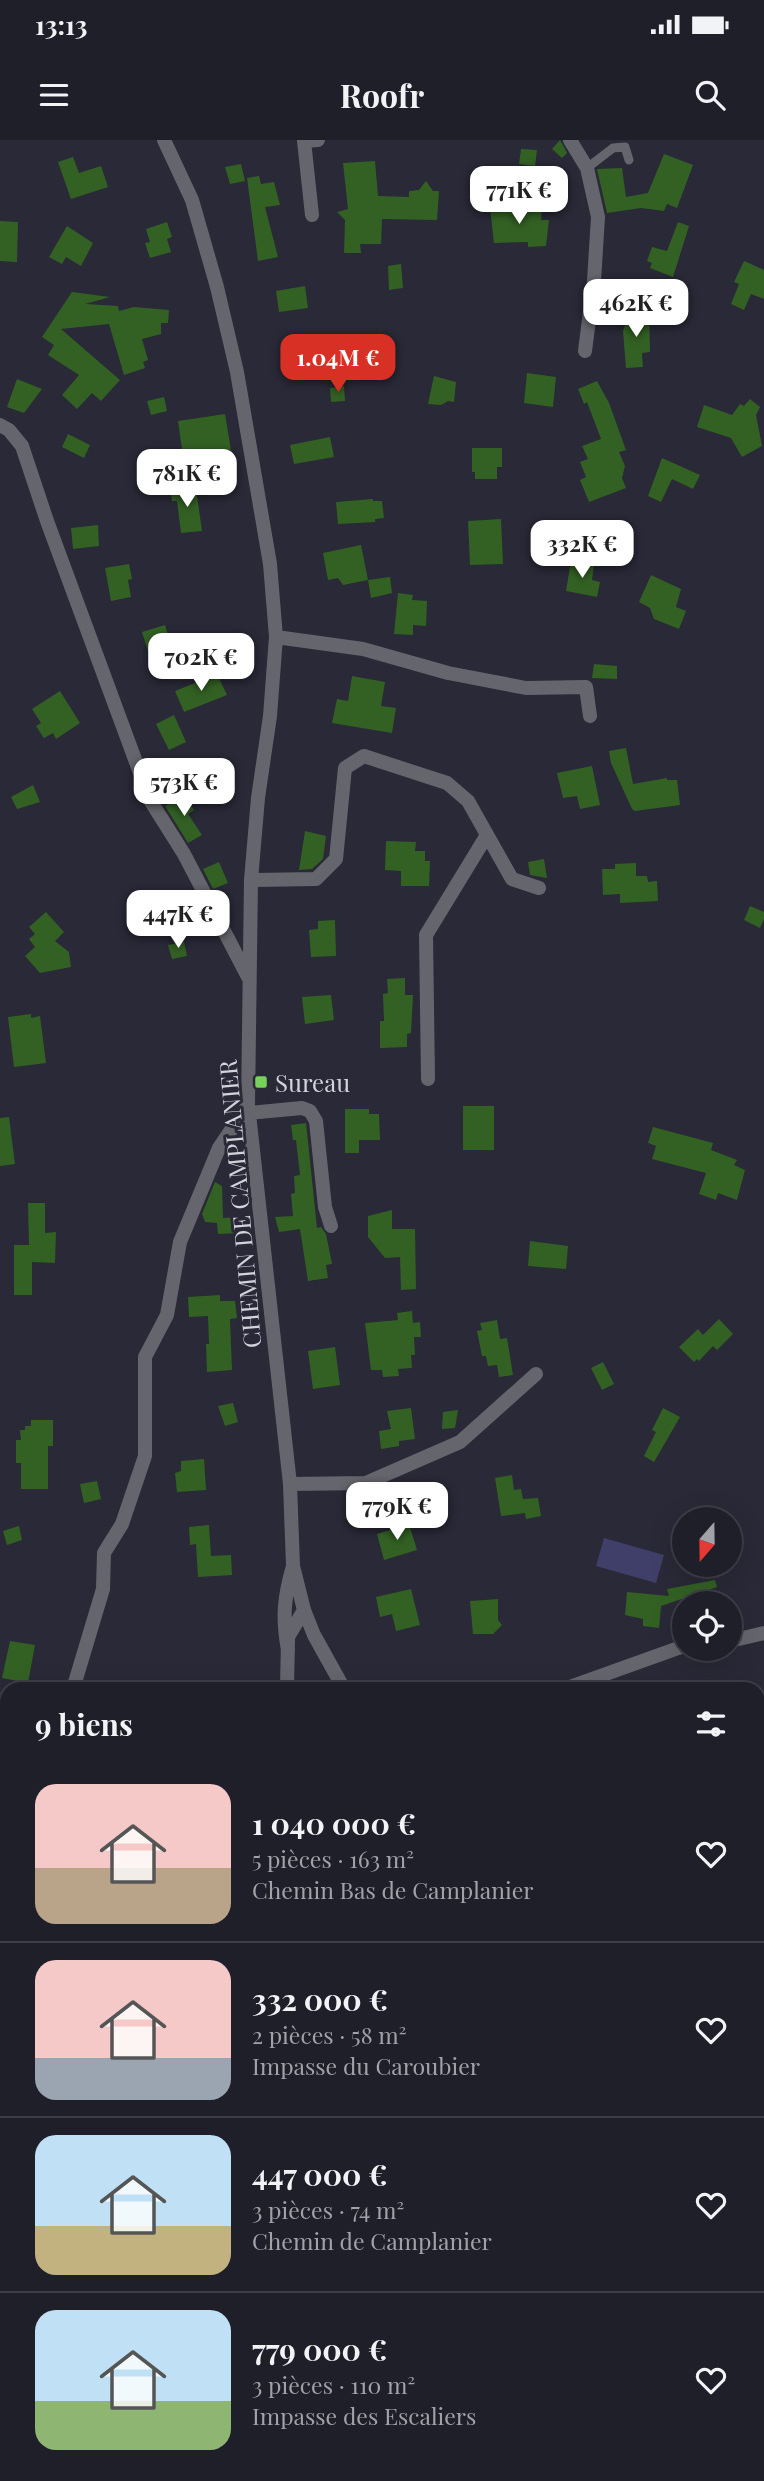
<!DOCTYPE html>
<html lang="fr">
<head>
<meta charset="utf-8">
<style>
	:root { --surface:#1f1f29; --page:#2c2c35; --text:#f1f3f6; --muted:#a1a2a8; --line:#3c3d46; --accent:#d93025 }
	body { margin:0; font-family:"Playfair Display",serif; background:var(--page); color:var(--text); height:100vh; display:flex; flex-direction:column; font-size:26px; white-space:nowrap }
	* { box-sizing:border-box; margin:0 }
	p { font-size:23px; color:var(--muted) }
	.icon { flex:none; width:38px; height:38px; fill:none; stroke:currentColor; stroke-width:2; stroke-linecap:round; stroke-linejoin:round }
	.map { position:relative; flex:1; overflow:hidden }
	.sheet { position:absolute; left:0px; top:1542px; width:765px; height:800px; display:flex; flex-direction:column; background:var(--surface); border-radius:21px 21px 0 0; box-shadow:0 7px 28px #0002,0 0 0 2px var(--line) }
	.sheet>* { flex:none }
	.needle { width:46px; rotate:200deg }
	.buttons { position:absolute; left:672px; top:1367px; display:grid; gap:14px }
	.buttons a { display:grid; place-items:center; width:70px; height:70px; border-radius:50%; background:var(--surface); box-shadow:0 7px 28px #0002,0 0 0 2px var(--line); font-size:35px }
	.price { position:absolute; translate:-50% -60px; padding:0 16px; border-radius:14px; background:#fff; color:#222; font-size:23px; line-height:46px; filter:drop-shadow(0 2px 4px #0008) }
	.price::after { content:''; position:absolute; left:50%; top:42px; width:21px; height:16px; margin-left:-10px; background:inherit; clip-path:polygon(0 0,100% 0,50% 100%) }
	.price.selected { background:var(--accent); color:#fff }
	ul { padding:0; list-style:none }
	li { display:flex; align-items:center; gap:21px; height:175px; padding:0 35px }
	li+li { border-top:2px solid var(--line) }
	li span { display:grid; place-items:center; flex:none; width:196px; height:140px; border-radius:21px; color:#555 }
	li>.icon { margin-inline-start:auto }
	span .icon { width:84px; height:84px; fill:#fffc; stroke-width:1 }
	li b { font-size:30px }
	h2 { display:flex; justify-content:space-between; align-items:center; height:84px; padding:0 35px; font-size:30px }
	.status { display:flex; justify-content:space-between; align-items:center; height:49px; padding:0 35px; background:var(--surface); direction:ltr }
	.status svg { height:19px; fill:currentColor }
	header { display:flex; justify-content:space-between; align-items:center; height:91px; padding:0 35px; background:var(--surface); font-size:32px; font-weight:700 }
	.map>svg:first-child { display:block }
	.green { fill:#403f69 }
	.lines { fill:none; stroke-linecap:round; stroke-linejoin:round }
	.stream { stroke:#190b48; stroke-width:5 }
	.building { fill:#336124 }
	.path { stroke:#6e6e7a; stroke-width:3.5; stroke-dasharray:7 3.5; stroke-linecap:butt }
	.lane { stroke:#65666d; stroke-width:9 }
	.street { stroke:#65666d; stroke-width:14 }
	.poi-dot { fill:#76d25a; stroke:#292937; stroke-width:2.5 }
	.labels { text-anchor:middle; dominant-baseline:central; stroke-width:6; stroke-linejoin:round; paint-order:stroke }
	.poi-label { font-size:24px; fill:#d3d3dc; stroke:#292937; text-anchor:start }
	.street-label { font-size:24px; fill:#d3d3dc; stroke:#292937 }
</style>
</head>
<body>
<div class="status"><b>13:13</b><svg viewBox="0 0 49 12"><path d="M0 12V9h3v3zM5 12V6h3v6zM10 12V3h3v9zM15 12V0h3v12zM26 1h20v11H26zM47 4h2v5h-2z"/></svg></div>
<header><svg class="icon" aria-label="menu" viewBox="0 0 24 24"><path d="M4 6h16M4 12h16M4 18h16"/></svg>Roofr<svg class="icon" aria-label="search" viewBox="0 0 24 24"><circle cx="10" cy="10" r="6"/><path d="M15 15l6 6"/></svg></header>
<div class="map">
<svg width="764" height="2341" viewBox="0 0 764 2341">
	<rect width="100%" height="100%" fill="#292937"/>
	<path class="green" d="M 604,1398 L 664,1415 L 656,1443 L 596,1426 Z"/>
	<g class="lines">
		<path class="stream" d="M 299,1544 L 301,1549
			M 758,1677 L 764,1669"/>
	</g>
	<path class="building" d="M 560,0 L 567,13 L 562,18 L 552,9 Z
		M 521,9 L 537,10 L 535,26 L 519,24 Z
		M 664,14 L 693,25 L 677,68 L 667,64 L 664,71 L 641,68 L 607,73 L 597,29 L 622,28 L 626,57 L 648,53 Z
		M 73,17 L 79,33 L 101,26 L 108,47 L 71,59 L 58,22 Z
		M 375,21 L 378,56 L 409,57 L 409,51 L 419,50 L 426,41 L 433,51 L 439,51 L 437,80 L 382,79 L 381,104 L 360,104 L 361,113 L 344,113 L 345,80 L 337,72 L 348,69 L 343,23 Z
		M 241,24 L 245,41 L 230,44 L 225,27 Z
		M 259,36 L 261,44 L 274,42 L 280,65 L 265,67 L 278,117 L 258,121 L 247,38 Z
		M 520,66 L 520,69 L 542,69 L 541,80 L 549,80 L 546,106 L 528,107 L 528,102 L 494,103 L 490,67 Z
		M 0,81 L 18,82 L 17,122 L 0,121 Z
		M 167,82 L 172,97 L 167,99 L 171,112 L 150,118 L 145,103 L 150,102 L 146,89 Z
		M 678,82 L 689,86 L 673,137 L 650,128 L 652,123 L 647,121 L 652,107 L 667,111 Z
		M 67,86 L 93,103 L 81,126 L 66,117 L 62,124 L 49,117 Z
		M 744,121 L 764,130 L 764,159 L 751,154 L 744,170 L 731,164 L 739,144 L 734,142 Z
		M 401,124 L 403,148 L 389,150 L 388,126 Z
		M 305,146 L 308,168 L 279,172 L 276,151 Z
		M 72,152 L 110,157 L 85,164 L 118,166 L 119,171 L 134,167 L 169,170 L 168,183 L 161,183 L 161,194 L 142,199 L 148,220 L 143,222 L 145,228 L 124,235 L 109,184 L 61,189 L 120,240 L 101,261 L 92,253 L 77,269 L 62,255 L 79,235 L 48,215 L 54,205 L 42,197 Z
		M 649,173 L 650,212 L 642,213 L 643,227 L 626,228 L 623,191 L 629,174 Z
		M 359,195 L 360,203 L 366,202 L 368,232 L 338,233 L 336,196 Z
		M 527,233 L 556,237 L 553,267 L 524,263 Z
		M 434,236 L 456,242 L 454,262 L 448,261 L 441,265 L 428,264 Z
		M 17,239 L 42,249 L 24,273 L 7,267 Z
		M 597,241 L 609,263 L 626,310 L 619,312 L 625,326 L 622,338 L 626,348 L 589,362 L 580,340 L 586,337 L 580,322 L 588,319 L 582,306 L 601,299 L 587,262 L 584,264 L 578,249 Z
		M 344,246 L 345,261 L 331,262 L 330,248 Z
		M 164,257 L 167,271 L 151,275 L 147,261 Z
		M 750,259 L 760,267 L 756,275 L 762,306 L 742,317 L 731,298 L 697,287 L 704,265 L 732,275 L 740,264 L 744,266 Z
		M 225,274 L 231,310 L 183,316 L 178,281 Z
		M 68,294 L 90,305 L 84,318 L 62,307 Z
		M 330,297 L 334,317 L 294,324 L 290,305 Z
		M 472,308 L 502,308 L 502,327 L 497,327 L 497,339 L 475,339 L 475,332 L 472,332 Z
		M 662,318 L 700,335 L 693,349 L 672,339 L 661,362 L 648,356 Z
		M 184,345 L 185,350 L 196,349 L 202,391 L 181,393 L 177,361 L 172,361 L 170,347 Z
		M 373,359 L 373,361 L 382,361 L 384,378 L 375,379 L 375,382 L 338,384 L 336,362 Z
		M 501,379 L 503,424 L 470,425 L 468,381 Z
		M 98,385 L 99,406 L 73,409 L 71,388 Z
		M 361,405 L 368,440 L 390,437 L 392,453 L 371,458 L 368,440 L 343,445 L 338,438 L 328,440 L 323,413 Z
		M 571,421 L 594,425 L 592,440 L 600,442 L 597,457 L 566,451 Z
		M 129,424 L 132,439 L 128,440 L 131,457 L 111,461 L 105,428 Z
		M 651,435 L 681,449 L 676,467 L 686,471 L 679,489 L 654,479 L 650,468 L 639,462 Z
		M 398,453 L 413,455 L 412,460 L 427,461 L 426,486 L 413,485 L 413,495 L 394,494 Z
		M 165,485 L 175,517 L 152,524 L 142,492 Z
		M 594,524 L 617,526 L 617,539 L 592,538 Z
		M 217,534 L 227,555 L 184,572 L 175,551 Z
		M 352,536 L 385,542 L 381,566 L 396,568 L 392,593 L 332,583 L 337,559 L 348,561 Z
		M 60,551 L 80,583 L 56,599 L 53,593 L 44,598 L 36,586 L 41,583 L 32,569 Z
		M 174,575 L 186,602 L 169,610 L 156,584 Z
		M 626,608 L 633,644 L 667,638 L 667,640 L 677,640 L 680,665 L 635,671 L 632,669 L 611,623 L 609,611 Z
		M 592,626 L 600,665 L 580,669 L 577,656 L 563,658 L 557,633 Z
		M 33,645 L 40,662 L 17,669 L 11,657 Z
		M 185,655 L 194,670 L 188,674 L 202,695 L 188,703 L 165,666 Z
		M 305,691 L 326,696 L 323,719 L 312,729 L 299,730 Z
		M 386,701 L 416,702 L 415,711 L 425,711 L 425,721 L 430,721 L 429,746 L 401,746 L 401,731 L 385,730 Z
		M 544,719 L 547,738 L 530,735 L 528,722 Z
		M 219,722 L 228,743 L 213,749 L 203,729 Z
		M 636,723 L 636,736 L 647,736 L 648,742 L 657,741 L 658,761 L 620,763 L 620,754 L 603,755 L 602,729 L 615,729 L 615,724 Z
		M 750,766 L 764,772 L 764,779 L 760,788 L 744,780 Z
		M 46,772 L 64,792 L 55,801 L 69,812 L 71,827 L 40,833 L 25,816 L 35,807 L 29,799 L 35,794 L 29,787 Z
		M 335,780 L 336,816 L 311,817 L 309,790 L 318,789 L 318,781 Z
		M 184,802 L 187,816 L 172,819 L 168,805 Z
		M 405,838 L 405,855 L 413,855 L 411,893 L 407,894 L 407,907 L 380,908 L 380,881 L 384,881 L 383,854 L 388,853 L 387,839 Z
		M 331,855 L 334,880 L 305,884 L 302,857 Z
		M 31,874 L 31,878 L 40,876 L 46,923 L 14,927 L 8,877 Z
		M 463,966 L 494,966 L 494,1010 L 463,1010 Z
		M 345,969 L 369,969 L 369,974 L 379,974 L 380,1000 L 359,1000 L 359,1013 L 345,1013 Z
		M 9,977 L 15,1024 L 0,1026 L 0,978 Z
		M 306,983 L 317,1088 L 321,1087 L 326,1094 L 332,1124 L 326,1125 L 328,1138 L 308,1141 L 300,1089 L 279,1092 L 275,1077 L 293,1076 L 291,1054 L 295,1053 L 294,1036 L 300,1035 L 296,1000 L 293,1000 L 291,985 Z
		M 653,987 L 713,1003 L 711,1010 L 737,1020 L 734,1025 L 745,1030 L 737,1060 L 718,1053 L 716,1060 L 699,1054 L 706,1033 L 652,1019 L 656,1006 L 648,1003 Z
		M 215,1042 L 222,1046 L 223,1078 L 238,1077 L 240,1093 L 218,1094 L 217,1083 L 205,1082 L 202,1074 Z
		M 28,1063 L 45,1063 L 45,1093 L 56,1092 L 55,1123 L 32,1122 L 32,1155 L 14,1155 L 14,1105 L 29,1105 Z
		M 392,1070 L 392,1089 L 415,1089 L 416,1149 L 401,1150 L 400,1117 L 385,1118 L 368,1097 L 368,1076 Z
		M 530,1101 L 568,1106 L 566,1129 L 528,1126 Z
		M 220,1155 L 220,1161 L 235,1161 L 237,1178 L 230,1179 L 232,1230 L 207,1232 L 206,1204 L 209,1204 L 208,1176 L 189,1177 L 188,1157 Z
		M 412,1171 L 413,1183 L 420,1182 L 421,1197 L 414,1197 L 415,1215 L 411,1215 L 412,1228 L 398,1229 L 399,1236 L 383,1237 L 382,1230 L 371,1230 L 365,1183 L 398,1180 L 397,1173 Z
		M 719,1179 L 733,1194 L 717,1210 L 713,1206 L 699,1221 L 697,1219 L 694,1222 L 679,1207 L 698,1189 L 703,1195 Z
		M 497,1180 L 500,1199 L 507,1198 L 513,1235 L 499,1237 L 497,1225 L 488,1226 L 486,1216 L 482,1216 L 477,1191 L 482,1190 L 480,1183 Z
		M 335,1207 L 340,1245 L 313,1249 L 308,1211 Z
		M 603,1222 L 614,1244 L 602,1250 L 591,1228 Z
		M 233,1263 L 238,1282 L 225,1286 L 218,1266 Z
		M 411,1268 L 415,1299 L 399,1301 L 399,1306 L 381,1309 L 379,1291 L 391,1289 L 387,1271 Z
		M 663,1268 L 680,1277 L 654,1322 L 644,1316 L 656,1292 L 652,1290 Z
		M 458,1270 L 455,1288 L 442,1289 L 443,1272 Z
		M 31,1280 L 53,1280 L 53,1306 L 48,1306 L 48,1349 L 21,1349 L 21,1323 L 16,1323 L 16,1300 L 21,1300 L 20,1290 L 25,1290 L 25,1286 L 31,1286 Z
		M 204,1319 L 206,1350 L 177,1352 L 175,1333 L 181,1331 L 181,1321 Z
		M 512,1335 L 514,1350 L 521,1349 L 523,1359 L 538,1358 L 541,1376 L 526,1379 L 525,1373 L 501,1376 L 495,1338 Z
		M 97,1341 L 101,1359 L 84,1363 L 80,1344 Z
		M 409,1384 L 417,1410 L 384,1420 L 377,1394 Z
		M 209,1385 L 211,1416 L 231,1415 L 232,1435 L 198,1437 L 196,1404 L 190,1405 L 189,1387 Z
		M 19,1386 L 22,1400 L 7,1405 L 3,1391 Z
		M 715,1440 L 717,1447 L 661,1466 L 659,1488 L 643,1486 L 643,1479 L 625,1475 L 627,1452 L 669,1456 L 667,1449 Z
		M 411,1449 L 420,1485 L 396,1491 L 392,1474 L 380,1477 L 376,1457 Z
		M 498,1459 L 498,1480 L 502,1485 L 493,1494 L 473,1494 L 470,1461 Z
		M 10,1501 L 35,1505 L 28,1543 L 2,1538 Z"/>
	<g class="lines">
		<path class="path" d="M 0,1643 L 7,1640
			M 758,2090 L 764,2087"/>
		<path class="lane" d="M 587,28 L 613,8 L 625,7 L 629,20"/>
		<path class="street" d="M 164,0 L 192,60 L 217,147 L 237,232 L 270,424 L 276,497 L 270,576 L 258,658 L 251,740 L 248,965 L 290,1344 L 293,1426 L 304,1470 L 314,1495 L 344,1549
			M 570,0 L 587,28 L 598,77 L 594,141 L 585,211
			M 312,75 L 304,1 L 318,0
			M 0,285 L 9,290 L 22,306 L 47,381 L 150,660 L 184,714 L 248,837
			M 276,497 L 363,509 L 448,533 L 526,548 L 586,547 L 590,576
			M 251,740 L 316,739 L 336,719 L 345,628 L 364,616 L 447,643 L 468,661 L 512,739 L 539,748
			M 428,939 L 426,795 L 487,695
			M 249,973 L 302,968 L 310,971 L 316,981 L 325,1067 L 331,1086
			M 290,1344 L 366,1343 L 460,1302 L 536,1234
			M 730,1501 L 764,1493
			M 288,1510 C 282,1478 284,1457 293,1426
			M 73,1549 L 103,1449 L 104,1413 L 122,1384 L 145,1316 L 145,1217 L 167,1175 L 180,1102 L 219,1008 L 248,965
			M 287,1549 L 288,1497 L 304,1470
			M 564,1549 L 684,1506
			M 758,1746 L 764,1744
			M 0,2084 L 7,2085
			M 758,2278 L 764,2279
			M 740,2334 L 743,2341"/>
	</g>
	<rect class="poi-dot" x="254" y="935" width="14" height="14" rx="3.5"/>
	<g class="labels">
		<g class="poi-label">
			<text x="275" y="942">Sureau</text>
		</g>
		<g class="street-label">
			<text transform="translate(239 1064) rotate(-95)">CHEMIN DE CAMPLANIER</text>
		</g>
	</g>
</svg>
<div class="buttons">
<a><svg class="needle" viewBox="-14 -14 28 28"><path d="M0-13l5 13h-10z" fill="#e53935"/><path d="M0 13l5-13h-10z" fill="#a1a2a8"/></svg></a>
<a><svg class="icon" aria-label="locate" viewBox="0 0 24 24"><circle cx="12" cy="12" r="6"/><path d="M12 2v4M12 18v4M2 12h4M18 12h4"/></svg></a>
</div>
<b class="price" style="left:519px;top:86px">771K €</b>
<b class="price" style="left:636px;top:199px">462K €</b>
<b class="price selected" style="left:338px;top:254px">1.04M €</b>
<b class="price" style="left:187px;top:369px">781K €</b>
<b class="price" style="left:582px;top:440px">332K €</b>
<b class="price" style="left:201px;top:553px">702K €</b>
<b class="price" style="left:184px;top:678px">573K €</b>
<b class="price" style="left:178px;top:810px">447K €</b>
<b class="price" style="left:397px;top:1402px">779K €</b>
<section class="sheet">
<h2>9 biens<svg class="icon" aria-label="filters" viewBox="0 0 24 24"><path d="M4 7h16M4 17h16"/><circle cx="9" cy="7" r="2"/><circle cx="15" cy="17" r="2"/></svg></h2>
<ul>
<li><span style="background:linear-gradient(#f6c9c9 60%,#b9a48a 0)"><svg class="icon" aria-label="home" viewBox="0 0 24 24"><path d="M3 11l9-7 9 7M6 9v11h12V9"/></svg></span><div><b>1 040 000 €</b><p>5 pièces · 163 m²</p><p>Chemin Bas de Camplanier</p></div><svg class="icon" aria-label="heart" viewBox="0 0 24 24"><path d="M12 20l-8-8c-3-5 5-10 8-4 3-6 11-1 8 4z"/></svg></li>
<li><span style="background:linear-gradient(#f6c9c9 70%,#9aa5b1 0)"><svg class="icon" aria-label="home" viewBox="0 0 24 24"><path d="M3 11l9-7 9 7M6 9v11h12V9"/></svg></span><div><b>332 000 €</b><p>2 pièces · 58 m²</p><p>Impasse du Caroubier</p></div><svg class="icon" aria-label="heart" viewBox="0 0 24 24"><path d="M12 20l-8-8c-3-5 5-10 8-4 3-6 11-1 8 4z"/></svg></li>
<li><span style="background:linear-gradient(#bfe0f5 65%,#c2b280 0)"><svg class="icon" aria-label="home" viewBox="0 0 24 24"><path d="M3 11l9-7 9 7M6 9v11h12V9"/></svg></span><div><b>447 000 €</b><p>3 pièces · 74 m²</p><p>Chemin de Camplanier</p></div><svg class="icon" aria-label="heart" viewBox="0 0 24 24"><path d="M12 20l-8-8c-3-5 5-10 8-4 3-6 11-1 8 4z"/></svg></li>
<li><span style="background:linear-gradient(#bfe0f5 65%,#8fb573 0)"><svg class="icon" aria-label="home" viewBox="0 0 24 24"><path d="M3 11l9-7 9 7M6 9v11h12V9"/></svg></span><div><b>779 000 €</b><p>3 pièces · 110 m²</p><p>Impasse des Escaliers</p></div><svg class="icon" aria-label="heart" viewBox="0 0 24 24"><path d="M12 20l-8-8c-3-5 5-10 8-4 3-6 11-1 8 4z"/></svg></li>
</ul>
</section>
</div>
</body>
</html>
